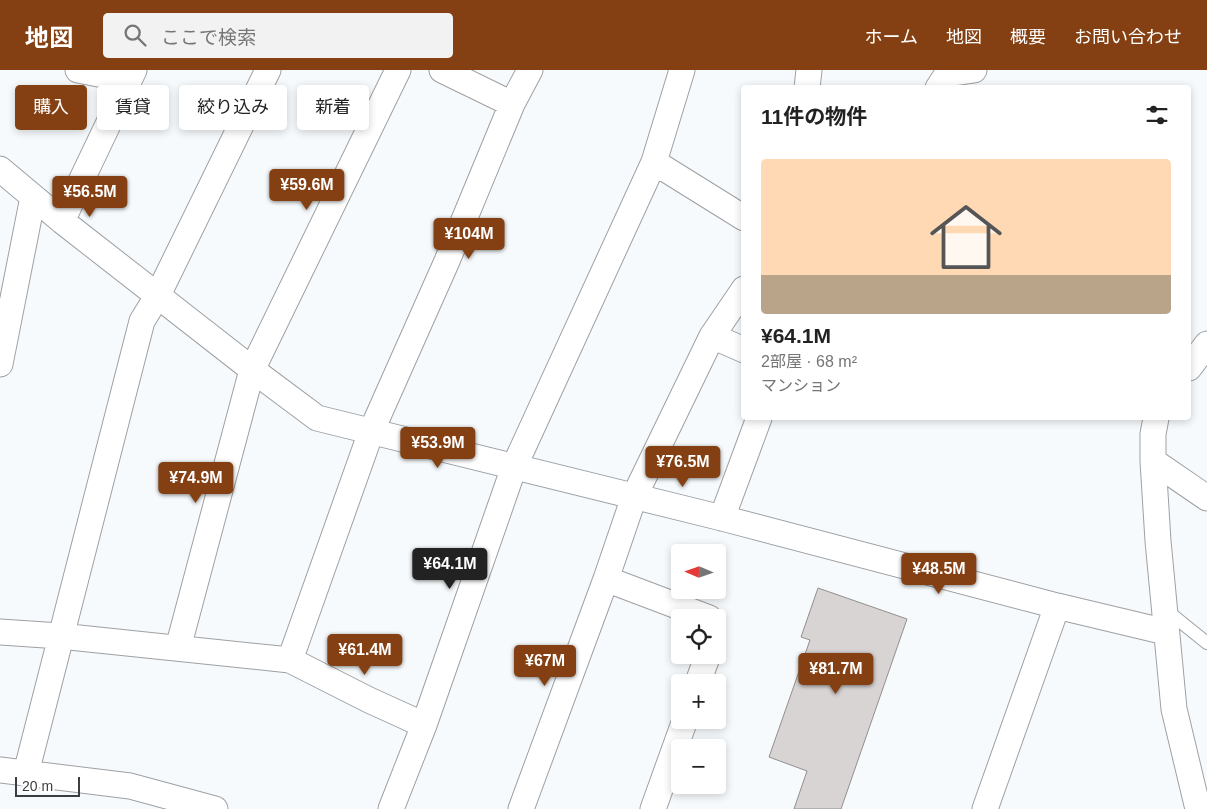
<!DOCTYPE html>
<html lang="ja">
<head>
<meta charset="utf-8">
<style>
	:root { --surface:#fff; --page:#f2f2f2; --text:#222; --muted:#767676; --line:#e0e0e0; --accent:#844012 }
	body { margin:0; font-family:Arial,"Noto Sans JP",sans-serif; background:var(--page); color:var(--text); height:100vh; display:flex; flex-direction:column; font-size:19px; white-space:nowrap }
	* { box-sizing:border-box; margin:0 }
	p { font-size:16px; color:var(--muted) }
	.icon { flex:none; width:28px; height:28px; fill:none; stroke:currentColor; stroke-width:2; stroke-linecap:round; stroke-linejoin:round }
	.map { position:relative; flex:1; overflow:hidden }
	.panel { position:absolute; left:741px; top:15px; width:450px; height:335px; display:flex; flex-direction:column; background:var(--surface); border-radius:5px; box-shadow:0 2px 8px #0003 }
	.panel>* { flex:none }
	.top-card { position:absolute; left:15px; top:15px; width:475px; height:45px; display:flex; gap:10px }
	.needle { width:32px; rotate:272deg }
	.buttons { position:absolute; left:671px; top:474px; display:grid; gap:10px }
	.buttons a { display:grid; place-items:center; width:55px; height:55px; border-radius:5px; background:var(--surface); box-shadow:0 2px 8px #0003; font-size:25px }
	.scale { position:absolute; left:15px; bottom:12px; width:65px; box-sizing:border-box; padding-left:5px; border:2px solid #3c3d3e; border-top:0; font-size:14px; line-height:18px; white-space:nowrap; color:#3c3d3e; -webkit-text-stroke:4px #fff; paint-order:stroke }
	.price { position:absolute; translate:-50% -42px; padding:0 11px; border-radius:5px; background:var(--accent); color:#fff; font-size:16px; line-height:32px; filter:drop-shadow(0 1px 2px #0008) }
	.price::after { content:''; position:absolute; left:50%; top:30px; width:15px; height:11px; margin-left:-8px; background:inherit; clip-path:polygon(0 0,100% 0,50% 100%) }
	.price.active { background:#222; color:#fff }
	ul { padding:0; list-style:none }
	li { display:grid; align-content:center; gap:10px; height:265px; padding:0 20px }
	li+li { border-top:1px solid var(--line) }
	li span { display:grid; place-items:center; height:155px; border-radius:5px; color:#555 }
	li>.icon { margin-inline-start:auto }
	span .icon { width:90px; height:90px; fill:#fffc; stroke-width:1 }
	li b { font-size:21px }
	h2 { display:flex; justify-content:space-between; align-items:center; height:60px; padding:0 20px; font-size:21px }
	.chip { padding:0 18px; border-radius:5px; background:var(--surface); box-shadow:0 2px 8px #0003; font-size:18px; line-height:45px }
	.chip.active { background:var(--accent); color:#fff }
	header { display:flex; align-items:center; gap:30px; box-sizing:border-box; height:70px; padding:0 25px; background:var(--accent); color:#fff }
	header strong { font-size:24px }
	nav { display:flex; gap:28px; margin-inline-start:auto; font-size:18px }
	.search { width:350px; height:45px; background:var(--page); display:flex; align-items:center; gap:12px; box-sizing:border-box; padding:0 18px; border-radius:5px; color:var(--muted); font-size:19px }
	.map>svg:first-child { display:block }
	.building { fill:#d8d4d3; stroke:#928f8d }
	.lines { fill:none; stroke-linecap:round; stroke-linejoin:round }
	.service-casing { stroke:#9ea0a3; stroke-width:14 }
	.minor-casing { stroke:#9ea0a3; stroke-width:27 }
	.service { stroke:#fff; stroke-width:12 }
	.minor { stroke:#fff; stroke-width:25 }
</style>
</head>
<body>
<header>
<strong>地図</strong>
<div class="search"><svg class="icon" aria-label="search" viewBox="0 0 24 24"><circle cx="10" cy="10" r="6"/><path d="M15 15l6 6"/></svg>ここで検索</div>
<nav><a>ホーム</a><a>地図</a><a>概要</a><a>お問い合わせ</a></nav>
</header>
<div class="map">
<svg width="1207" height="739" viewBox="0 0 1207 739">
	<rect width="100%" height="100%" fill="#f7fafc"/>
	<path class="building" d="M 818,518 L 907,549 L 841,739 L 794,739 L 807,701 L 769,687 L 810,570 L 801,567 Z"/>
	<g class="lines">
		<g class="service-casing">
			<path id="service" d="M 1166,540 L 1207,573"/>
		</g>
		<g class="minor-casing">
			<path id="minor" d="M 78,0 L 129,10
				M 442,0 L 512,34
				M 807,18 L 809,0
				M 938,18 L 947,4 L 974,0
				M 654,92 L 744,148
				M 0,99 L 62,151 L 258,304 L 317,348 L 722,448 L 1057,536 L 1166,562
				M 62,151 L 134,0
				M 712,266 L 744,280
				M 0,294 L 33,127
				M 1189,298 L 1207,274
				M 1156,348 L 1153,364 L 1153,391 L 1158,471 L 1174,639 L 1198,739
				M 1153,391 L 1207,428
				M 722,448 L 759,348
				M 606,509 L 709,548
				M 0,562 L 60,566 L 290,590 L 369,630 L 424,655
				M 178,578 L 252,300 L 398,0
				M 290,590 L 371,362 L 447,191 L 512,34 L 530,0
				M 698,612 L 708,585
				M 0,700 L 130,716 L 215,739
				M 26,703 L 142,251 L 158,225 L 268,0
				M 391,739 L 424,655 L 514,397 L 654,92 L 682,0
				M 521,739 L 606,509 L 634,427 L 712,266 L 744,219
				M 653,739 L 685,650
				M 985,739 L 1057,536"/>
		</g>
		<use href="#service" class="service"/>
		<use href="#minor" class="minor"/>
	</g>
</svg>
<div class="buttons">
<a><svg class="needle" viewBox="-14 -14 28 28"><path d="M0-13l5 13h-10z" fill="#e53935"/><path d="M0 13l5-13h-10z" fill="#767676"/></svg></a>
<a><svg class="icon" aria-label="locate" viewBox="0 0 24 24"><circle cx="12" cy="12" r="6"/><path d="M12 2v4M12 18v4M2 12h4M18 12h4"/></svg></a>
<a>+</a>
<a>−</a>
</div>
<div class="scale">20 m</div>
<b class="price" style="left:307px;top:141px">¥59.6M</b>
<b class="price" style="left:90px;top:148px">¥56.5M</b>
<b class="price" style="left:469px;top:190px">¥104M</b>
<b class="price" style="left:438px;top:399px">¥53.9M</b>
<b class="price" style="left:683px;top:418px">¥76.5M</b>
<b class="price" style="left:196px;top:434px">¥74.9M</b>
<b class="price active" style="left:450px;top:520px">¥64.1M</b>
<b class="price" style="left:939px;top:525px">¥48.5M</b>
<b class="price" style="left:365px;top:606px">¥61.4M</b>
<b class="price" style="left:545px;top:617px">¥67M</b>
<b class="price" style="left:836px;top:625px">¥81.7M</b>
<div class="top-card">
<a class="chip active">購入</a>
<a class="chip">賃貸</a>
<a class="chip">絞り込み</a>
<a class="chip">新着</a>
</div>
<section class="panel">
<h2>11件の物件<svg class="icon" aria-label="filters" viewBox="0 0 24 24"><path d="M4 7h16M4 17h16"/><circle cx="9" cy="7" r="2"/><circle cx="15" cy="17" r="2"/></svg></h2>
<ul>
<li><span style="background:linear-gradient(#ffd9b3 75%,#b9a48a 0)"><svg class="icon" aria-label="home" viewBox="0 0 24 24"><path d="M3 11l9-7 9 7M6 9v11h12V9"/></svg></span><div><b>¥64.1M</b><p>2部屋 · 68 m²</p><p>マンション</p></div></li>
</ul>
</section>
</div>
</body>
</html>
